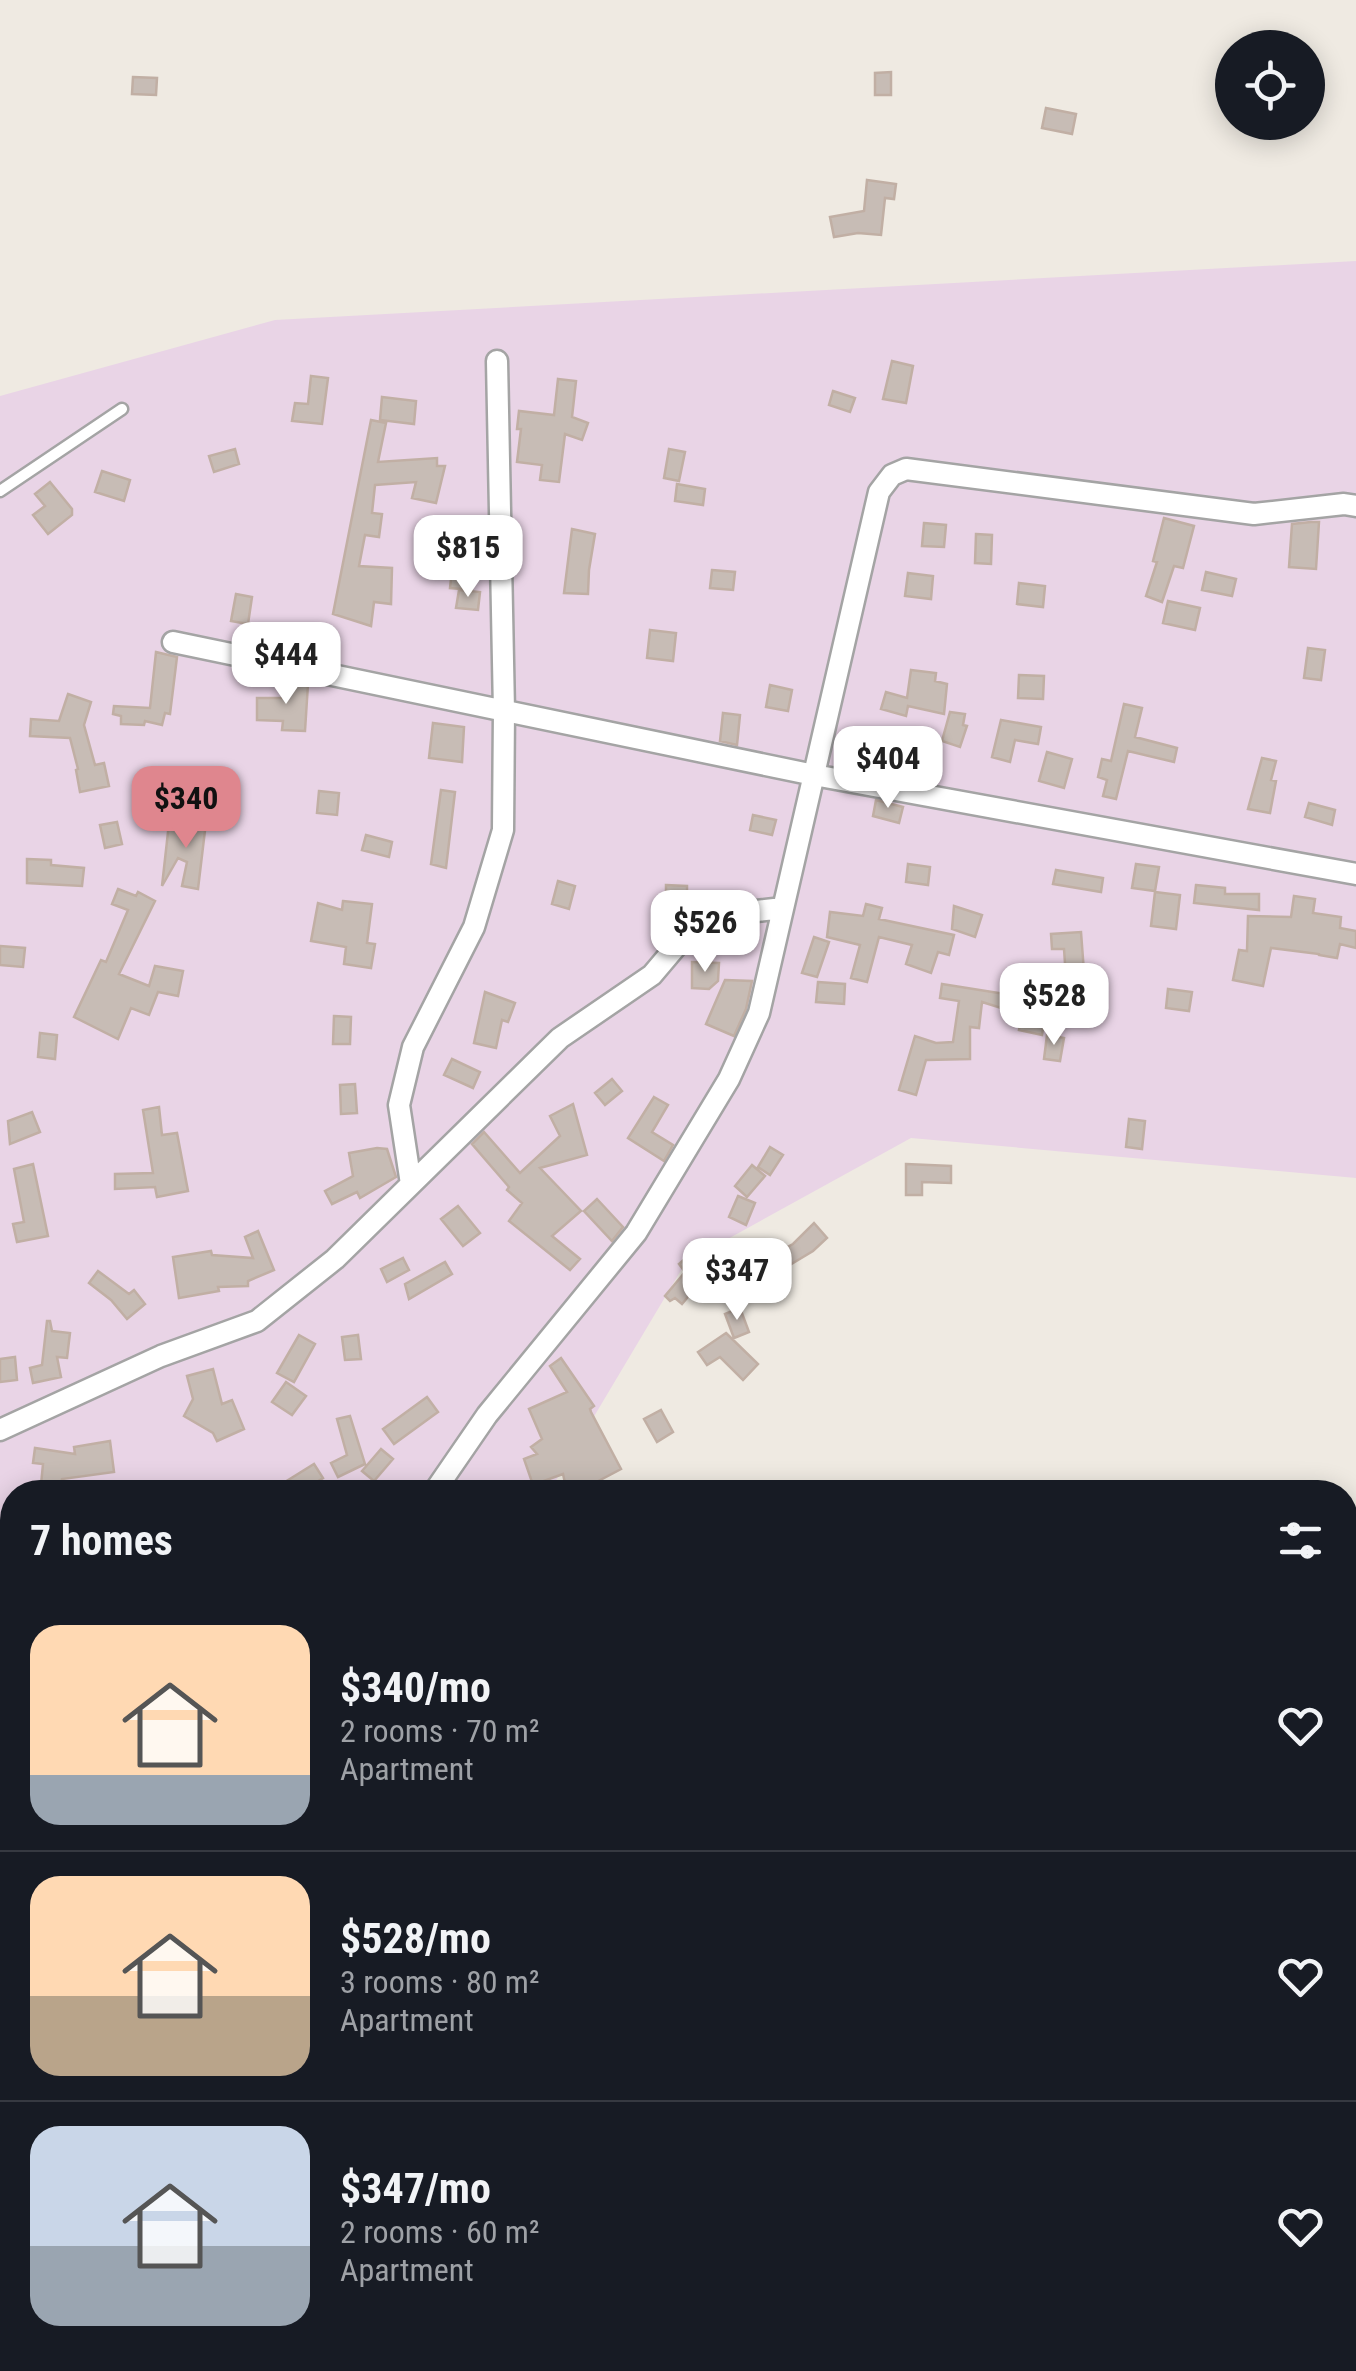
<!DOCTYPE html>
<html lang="en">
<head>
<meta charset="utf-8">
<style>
	:root { --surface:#171b24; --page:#20242c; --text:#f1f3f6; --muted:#9ea1a6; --line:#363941; --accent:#df868e }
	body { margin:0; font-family:"Roboto Condensed",sans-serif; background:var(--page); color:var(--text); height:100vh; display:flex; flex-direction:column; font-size:38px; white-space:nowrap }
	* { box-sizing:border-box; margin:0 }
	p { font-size:32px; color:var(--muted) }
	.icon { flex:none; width:55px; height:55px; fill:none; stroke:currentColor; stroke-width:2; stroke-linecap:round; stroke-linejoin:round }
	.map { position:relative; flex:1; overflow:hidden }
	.drawer { position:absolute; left:0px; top:1480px; width:1358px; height:892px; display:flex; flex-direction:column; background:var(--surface); border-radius:40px 40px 0 0; box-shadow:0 5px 25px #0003 }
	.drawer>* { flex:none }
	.buttons { position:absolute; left:1215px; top:30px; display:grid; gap:20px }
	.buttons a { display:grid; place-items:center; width:110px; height:110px; border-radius:50%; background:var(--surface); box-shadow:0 5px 25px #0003; font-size:50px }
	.price { position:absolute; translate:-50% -85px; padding:0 22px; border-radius:20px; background:#fff; color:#222; font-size:32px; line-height:65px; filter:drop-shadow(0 2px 5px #0008) }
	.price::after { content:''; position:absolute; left:50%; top:60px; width:30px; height:22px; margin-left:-15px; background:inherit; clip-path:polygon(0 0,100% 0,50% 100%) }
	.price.selected { background:var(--accent); color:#111 }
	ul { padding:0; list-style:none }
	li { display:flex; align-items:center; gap:30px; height:250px; padding:0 30px }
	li+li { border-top:2px solid var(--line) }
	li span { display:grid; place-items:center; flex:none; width:280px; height:200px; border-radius:30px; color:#555 }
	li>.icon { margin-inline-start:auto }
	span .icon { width:120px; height:120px; fill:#fffc; stroke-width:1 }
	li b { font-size:42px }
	h2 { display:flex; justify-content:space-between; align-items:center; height:120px; padding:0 30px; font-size:42px }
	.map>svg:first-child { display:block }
	.industrial { fill:#e9d4e6 }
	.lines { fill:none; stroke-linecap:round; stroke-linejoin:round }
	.river { stroke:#a0d6e0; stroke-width:32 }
	.building { fill:#c7bcb5; stroke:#c1afa4; stroke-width:2.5 }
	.service-casing { stroke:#a4a4a4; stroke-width:15 }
	.minor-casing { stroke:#a4a4a4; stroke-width:25 }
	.tertiary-casing { stroke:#a4a4a4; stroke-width:30 }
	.service { stroke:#fff; stroke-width:10 }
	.minor { stroke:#fff; stroke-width:20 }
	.tertiary { stroke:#fff; stroke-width:25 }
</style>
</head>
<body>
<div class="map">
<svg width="1356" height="2371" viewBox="0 0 1356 2371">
	<rect width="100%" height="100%" fill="#efeae2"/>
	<path class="industrial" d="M 1356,261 L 1356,1178 L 911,1138 L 686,1262 L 549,1492 L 12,1492 L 12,2206 L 0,2217 L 0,396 L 275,320 Z"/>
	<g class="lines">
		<path class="river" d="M 1345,1836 L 1356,1840
			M 375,2360 L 377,2371"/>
	</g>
	<path class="building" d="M 891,72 L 891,95 L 875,95 L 875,73 Z
		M 133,77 L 157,78 L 156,95 L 132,94 Z
		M 1046,108 L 1076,114 L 1072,134 L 1042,128 Z
		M 867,180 L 896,184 L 894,199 L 885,198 L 881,235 L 858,233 L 834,237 L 830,217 L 864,211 Z
		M 892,361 L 913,366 L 906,403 L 883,399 Z
		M 311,376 L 328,378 L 322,424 L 292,421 L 295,403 L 308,404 Z
		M 558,379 L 576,381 L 572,417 L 588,423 L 582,440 L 565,434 L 559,482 L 540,480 L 542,465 L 517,462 L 521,429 L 517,429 L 519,411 L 554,415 Z
		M 833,391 L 855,398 L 850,412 L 829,405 Z
		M 382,397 L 416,401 L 414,424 L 380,420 Z
		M 371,420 L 386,423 L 378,462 L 437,458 L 437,466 L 445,466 L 436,503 L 412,498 L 416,482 L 375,485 L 372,513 L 382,514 L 379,537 L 365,535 L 359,566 L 392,568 L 391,604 L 374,602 L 371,626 L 333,614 Z
		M 235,449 L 239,464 L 214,472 L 209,456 Z
		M 669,449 L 685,452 L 679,481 L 664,478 Z
		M 102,471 L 130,480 L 124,501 L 95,492 Z
		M 50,482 L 72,509 L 72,515 L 48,534 L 33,515 L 45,506 L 35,494 Z
		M 677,484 L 705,489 L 703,505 L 675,501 Z
		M 1164,518 L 1194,526 L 1183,568 L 1174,566 L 1162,602 L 1146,596 L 1157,562 L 1153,561 Z
		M 1311,522 L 1319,522 L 1316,569 L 1289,567 L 1292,524 Z
		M 924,523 L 946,525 L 944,547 L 922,546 Z
		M 572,529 L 595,534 L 589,570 L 588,594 L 564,593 Z
		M 976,534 L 992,535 L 991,564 L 975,563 Z
		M 469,542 L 470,568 L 474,568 L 472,590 L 450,588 L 455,543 Z
		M 712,570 L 735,572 L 733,590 L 710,588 Z
		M 1206,572 L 1236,579 L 1232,596 L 1202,590 Z
		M 908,573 L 933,576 L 931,599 L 905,596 Z
		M 1019,583 L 1045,586 L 1043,607 L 1017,604 Z
		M 459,590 L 480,592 L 478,610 L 456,608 Z
		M 236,594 L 252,597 L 248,624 L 231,621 Z
		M 1168,601 L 1200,608 L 1195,630 L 1163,623 Z
		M 650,630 L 676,633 L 673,661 L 647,658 Z
		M 1308,648 L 1325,650 L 1321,680 L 1304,678 Z
		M 156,652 L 177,657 L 170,714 L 165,713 L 162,725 L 145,721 L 144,725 L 121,724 L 121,716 L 113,714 L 114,706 L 150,708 Z
		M 911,670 L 936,673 L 935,681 L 947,684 L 944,714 L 908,706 L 906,716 L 881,709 L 886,692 L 907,698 Z
		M 1019,675 L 1044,676 L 1043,699 L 1018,698 Z
		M 285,679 L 308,684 L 305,731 L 282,730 L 283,721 L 257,720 L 257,698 L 284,698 Z
		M 770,685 L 792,690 L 788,711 L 766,707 Z
		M 68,694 L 91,702 L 84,725 L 95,765 L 104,763 L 109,786 L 80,792 L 76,770 L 78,769 L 70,738 L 30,736 L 31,719 L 59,721 Z
		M 1124,704 L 1142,708 L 1135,737 L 1177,748 L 1174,762 L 1128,751 L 1116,799 L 1103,796 L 1107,780 L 1098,777 L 1102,759 L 1111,761 Z
		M 950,712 L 965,714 L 963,725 L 967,726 L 960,747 L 942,741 Z
		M 723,713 L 740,715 L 737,745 L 720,741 Z
		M 1001,720 L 1041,727 L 1038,744 L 1015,740 L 1010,762 L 992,757 Z
		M 433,723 L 464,727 L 462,762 L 429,758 Z
		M 1047,752 L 1072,759 L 1064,788 L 1039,781 Z
		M 1262,758 L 1276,761 L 1271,780 L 1276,781 L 1270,813 L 1248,809 Z
		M 441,790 L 455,792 L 446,868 L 431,864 Z
		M 319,791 L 339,793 L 337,815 L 317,813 Z
		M 876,800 L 903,807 L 899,823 L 873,816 Z
		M 1309,803 L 1335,810 L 1332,825 L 1305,817 Z
		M 753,815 L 776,820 L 772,835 L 750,830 Z
		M 192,820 L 206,822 L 198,889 L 182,886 L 187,862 L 178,858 L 162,886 L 169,823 L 191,825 Z
		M 117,822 L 122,844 L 105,848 L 100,825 Z
		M 366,835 L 392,842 L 389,857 L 362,850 Z
		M 27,859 L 51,860 L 51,865 L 84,868 L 82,886 L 27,883 Z
		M 908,864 L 930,867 L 928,885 L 906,882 Z
		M 1136,864 L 1159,867 L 1155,891 L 1132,888 Z
		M 1056,870 L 1103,878 L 1101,892 L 1053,884 Z
		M 558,881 L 575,886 L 569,909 L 552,904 Z
		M 666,885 L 687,886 L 687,907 L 684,907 L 684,918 L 668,935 L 661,935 L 661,913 L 666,914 Z
		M 1196,885 L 1225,888 L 1225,894 L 1259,894 L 1259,910 L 1194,903 Z
		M 118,889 L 136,896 L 138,892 L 155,901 L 119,974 L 149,986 L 155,966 L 183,971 L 178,996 L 158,992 L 149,1015 L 131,1008 L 118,1039 L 74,1017 L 101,960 L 106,962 L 128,910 L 112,904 Z
		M 1155,892 L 1180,895 L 1176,929 L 1151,926 Z
		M 1294,896 L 1315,899 L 1313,913 L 1341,917 L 1340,928 L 1356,931 L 1356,948 L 1340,944 L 1337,958 L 1319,955 L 1319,954 L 1271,948 L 1263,986 L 1233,980 L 1239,950 L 1247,951 L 1248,916 L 1291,917 Z
		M 343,901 L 372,904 L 367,943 L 375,944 L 371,968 L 344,964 L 346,947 L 311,941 L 318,903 L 342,910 Z
		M 866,904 L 882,908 L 879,919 L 954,935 L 949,955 L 938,952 L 931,973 L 906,964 L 912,945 L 879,937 L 867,982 L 851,978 L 860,945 L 827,937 L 830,912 L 863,916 Z
		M 954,906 L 982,915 L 975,937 L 952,929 Z
		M 1081,932 L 1084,972 L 1073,1022 L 1069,1022 L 1064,949 L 1052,949 L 1051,934 Z
		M 814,937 L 829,942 L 817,977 L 802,973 Z
		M 0,946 L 25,948 L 23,967 L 0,965 Z
		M 692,962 L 719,963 L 718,981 L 709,989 L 692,988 Z
		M 725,980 L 752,981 L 746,1009 L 734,1036 L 706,1024 Z
		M 818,982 L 845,984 L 844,1004 L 816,1002 Z
		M 942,984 L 1005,994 L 1001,1008 L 982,1002 L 979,1028 L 970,1027 L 970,1059 L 926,1060 L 916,1095 L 899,1090 L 915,1036 L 936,1043 L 953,1042 L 959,1001 L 940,998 Z
		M 1168,989 L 1192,992 L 1189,1011 L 1166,1008 Z
		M 485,992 L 515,1003 L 508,1022 L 502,1020 L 496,1048 L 474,1043 Z
		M 1023,1010 L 1045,1014 L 1042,1035 L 1019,1030 Z
		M 334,1016 L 351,1017 L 350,1044 L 333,1044 Z
		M 40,1033 L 57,1035 L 55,1059 L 38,1057 Z
		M 1047,1035 L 1064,1038 L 1060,1061 L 1044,1059 Z
		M 452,1059 L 480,1072 L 473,1088 L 444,1075 Z
		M 612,1079 L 622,1091 L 605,1105 L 595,1093 Z
		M 355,1084 L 357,1113 L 341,1114 L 340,1085 Z
		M 654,1097 L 668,1105 L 652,1132 L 673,1145 L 664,1161 L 628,1138 Z
		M 573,1104 L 587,1155 L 540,1168 L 581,1211 L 552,1236 L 580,1259 L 570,1270 L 509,1221 L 522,1203 L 507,1190 L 509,1187 L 472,1144 L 484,1132 L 520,1173 L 560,1136 L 550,1116 Z
		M 159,1107 L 162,1135 L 177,1133 L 188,1191 L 157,1197 L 155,1187 L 115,1189 L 115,1174 L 153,1173 L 143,1110 Z
		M 32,1112 L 40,1132 L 10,1144 L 8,1121 Z
		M 1129,1119 L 1145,1121 L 1142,1149 L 1126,1147 Z
		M 770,1147 L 783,1155 L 770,1175 L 758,1167 Z
		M 377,1148 L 387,1149 L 396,1177 L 360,1198 L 357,1192 L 332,1204 L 325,1191 L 353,1176 L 349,1153 Z
		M 33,1164 L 48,1236 L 17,1242 L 13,1224 L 24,1222 L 14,1169 Z
		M 906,1164 L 951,1166 L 951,1183 L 922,1182 L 922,1195 L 906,1195 Z
		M 752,1165 L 765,1176 L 747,1197 L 735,1186 Z
		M 738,1196 L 755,1203 L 746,1225 L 729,1217 Z
		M 597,1199 L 623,1227 L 612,1241 L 584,1211 Z
		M 458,1206 L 480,1233 L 463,1246 L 441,1219 Z
		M 814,1223 L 827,1238 L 813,1251 L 778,1272 L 769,1257 L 793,1244 Z
		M 258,1231 L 274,1270 L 248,1281 L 248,1286 L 218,1287 L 219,1291 L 179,1298 L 173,1257 L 211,1251 L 212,1255 L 253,1258 L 245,1237 Z
		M 700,1246 L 715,1264 L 693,1283 L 697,1286 L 682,1304 L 675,1298 L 670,1301 L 665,1296 L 685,1272 L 679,1264 Z
		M 403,1258 L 409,1270 L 387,1282 L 381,1269 Z
		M 445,1262 L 452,1274 L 409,1299 L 405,1284 Z
		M 98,1271 L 129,1294 L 134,1290 L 145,1304 L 127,1319 L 111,1300 L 89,1283 Z
		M 740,1308 L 749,1332 L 734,1338 L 725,1314 Z
		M 47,1321 L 50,1321 L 52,1331 L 70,1333 L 67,1358 L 57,1357 L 61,1377 L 33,1383 L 30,1368 L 42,1365 Z
		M 726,1333 L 758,1364 L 743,1380 L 720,1357 L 707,1365 L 698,1352 Z
		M 299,1335 L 315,1344 L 294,1382 L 277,1373 Z
		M 358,1335 L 361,1359 L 345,1360 L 342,1337 Z
		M 15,1357 L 17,1380 L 0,1382 L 0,1359 Z
		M 561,1358 L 594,1406 L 590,1409 L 591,1412 L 621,1469 L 591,1485 L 592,1492 L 567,1492 L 563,1474 L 533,1485 L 524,1459 L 537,1454 L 531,1447 L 542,1439 L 529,1409 L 567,1392 L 550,1366 Z
		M 213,1369 L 222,1404 L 232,1400 L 244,1429 L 217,1441 L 213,1433 L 184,1416 L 193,1399 L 187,1376 Z
		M 286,1382 L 306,1396 L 292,1415 L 272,1402 Z
		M 427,1397 L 438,1412 L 394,1444 L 383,1429 Z
		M 661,1410 L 673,1432 L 657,1442 L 644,1419 Z
		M 350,1416 L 365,1464 L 338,1477 L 331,1463 L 347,1455 L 337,1419 Z
		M 110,1441 L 114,1472 L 62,1479 L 61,1487 L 41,1485 L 43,1464 L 33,1463 L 35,1448 L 75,1454 L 74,1447 Z
		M 381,1449 L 393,1459 L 374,1481 L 362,1471 Z
		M 314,1464 L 323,1478 L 301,1492 L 269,1492 Z"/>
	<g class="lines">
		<g class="service-casing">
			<path id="service" d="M 0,491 L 122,409"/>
		</g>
		<g class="minor-casing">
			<path id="minor" d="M 173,642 L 814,775 L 1356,874
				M 411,1184 L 399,1105 L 413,1047 L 474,927 L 503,830 L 504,711 L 497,361
				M 0,1430 L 161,1356 L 257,1321 L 335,1259 L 560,1038 L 652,975 L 690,930 L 721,915 L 783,908
				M 434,1492 L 487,1415 L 636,1233 L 729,1079 L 759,1013 L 879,492 L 892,475 L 906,469 L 1254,514 L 1344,504 L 1356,506"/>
		</g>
		<g class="tertiary-casing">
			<path id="tertiary" d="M 0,1937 L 7,2020 L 12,2053
				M 42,2371 L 44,2360"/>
		</g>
		<use href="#service" class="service"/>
		<use href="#minor" class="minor"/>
		<use href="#tertiary" class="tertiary"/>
	</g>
</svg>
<div class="buttons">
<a><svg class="icon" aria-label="locate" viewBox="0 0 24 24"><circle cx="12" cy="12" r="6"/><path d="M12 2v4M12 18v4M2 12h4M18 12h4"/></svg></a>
</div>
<b class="price" style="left:468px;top:600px">$815</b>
<b class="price" style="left:286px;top:707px">$444</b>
<b class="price" style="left:888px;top:811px">$404</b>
<b class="price selected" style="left:186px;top:851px">$340</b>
<b class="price" style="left:705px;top:975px">$526</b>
<b class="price" style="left:1054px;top:1048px">$528</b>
<b class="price" style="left:737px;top:1323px">$347</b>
<section class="drawer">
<h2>7 homes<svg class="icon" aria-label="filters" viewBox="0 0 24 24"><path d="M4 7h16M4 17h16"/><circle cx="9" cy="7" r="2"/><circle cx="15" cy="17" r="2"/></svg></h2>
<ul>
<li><span style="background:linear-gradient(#ffd9b3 75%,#9aa5b1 0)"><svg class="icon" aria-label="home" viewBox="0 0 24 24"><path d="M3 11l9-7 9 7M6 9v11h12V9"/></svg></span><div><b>$340/mo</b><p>2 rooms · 70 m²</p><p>Apartment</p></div><svg class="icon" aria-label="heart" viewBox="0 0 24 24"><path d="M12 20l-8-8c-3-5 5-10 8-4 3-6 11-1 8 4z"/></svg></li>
<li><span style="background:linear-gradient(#ffd9b3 60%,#b9a48a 0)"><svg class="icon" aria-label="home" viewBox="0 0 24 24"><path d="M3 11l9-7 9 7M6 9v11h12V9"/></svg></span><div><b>$528/mo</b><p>3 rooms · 80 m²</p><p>Apartment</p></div><svg class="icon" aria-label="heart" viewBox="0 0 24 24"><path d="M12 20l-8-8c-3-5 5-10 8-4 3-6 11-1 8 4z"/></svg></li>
<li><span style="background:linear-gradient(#c9d6e8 60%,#9aa5b1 0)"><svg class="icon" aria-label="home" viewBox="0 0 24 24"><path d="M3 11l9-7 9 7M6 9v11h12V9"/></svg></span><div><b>$347/mo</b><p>2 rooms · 60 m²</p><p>Apartment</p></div><svg class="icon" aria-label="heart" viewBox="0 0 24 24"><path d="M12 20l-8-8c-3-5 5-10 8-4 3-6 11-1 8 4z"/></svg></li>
</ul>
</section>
</div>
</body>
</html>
